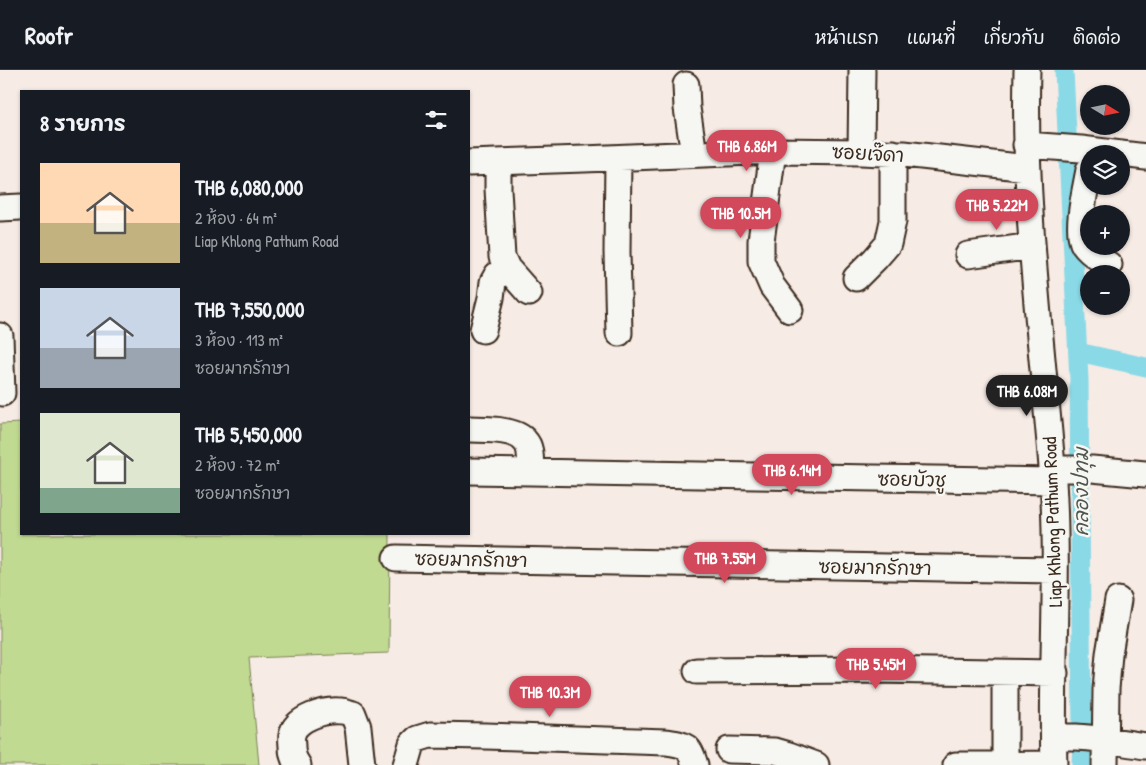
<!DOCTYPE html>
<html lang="th">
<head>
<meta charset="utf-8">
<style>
	:root { --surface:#171b24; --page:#242831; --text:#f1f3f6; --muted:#9ea1a6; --line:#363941; --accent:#d1495b }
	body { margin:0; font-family:"Patrick Hand","Playpen Sans Thai",sans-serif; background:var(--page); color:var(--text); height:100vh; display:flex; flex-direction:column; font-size:19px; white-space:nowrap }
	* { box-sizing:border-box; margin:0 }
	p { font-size:16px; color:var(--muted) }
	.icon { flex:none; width:28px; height:28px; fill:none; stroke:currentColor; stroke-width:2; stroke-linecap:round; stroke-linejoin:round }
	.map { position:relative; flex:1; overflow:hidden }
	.panel { position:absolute; left:20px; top:20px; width:450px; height:445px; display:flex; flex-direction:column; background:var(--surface); border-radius:0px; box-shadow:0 1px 4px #0004 }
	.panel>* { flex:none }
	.needle { width:32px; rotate:100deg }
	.tools { position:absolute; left:1080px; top:15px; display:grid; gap:10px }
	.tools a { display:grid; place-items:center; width:50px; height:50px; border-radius:50%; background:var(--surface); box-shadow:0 1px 4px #0004; font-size:25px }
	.price { position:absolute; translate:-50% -42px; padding:0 11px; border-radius:18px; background:var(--accent); color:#fff; font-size:16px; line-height:32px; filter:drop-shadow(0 1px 2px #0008) }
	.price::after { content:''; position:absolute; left:50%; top:30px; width:15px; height:11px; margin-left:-8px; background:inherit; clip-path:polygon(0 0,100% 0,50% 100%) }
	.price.selected { background:#222; color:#fff }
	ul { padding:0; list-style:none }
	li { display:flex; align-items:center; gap:15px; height:125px; padding:0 20px }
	li span { display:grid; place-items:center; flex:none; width:140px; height:100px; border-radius:0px; color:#555 }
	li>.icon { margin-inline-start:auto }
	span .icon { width:60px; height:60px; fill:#fffc; stroke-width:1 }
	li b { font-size:21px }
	h2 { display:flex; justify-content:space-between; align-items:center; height:60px; padding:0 20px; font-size:21px }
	header { display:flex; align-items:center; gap:30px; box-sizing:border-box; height:70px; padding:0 25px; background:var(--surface); border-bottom:1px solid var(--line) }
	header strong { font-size:24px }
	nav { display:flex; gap:28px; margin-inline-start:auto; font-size:18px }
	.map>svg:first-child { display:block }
	.green { fill:#c0da91; stroke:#7e8258 }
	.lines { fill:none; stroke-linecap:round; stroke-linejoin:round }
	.canal { stroke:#8ad9e7; stroke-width:19 }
	.minor-casing { stroke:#3b2a1e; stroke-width:29 }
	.minor { stroke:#f6f6f2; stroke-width:25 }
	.labels { text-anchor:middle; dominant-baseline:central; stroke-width:5; stroke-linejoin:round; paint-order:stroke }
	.street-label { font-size:19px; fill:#3b2a1e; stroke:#f6f6f2 }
	.water-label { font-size:20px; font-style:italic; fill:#4f5650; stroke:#f6f6f2 }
</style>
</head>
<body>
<header>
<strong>Roofr</strong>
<nav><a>หน้าแรก</a><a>แผนที่</a><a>เกี่ยวกับ</a><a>ติดต่อ</a></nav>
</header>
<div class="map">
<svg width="1146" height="695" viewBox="0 0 1146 695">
	<rect width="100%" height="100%" fill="#f7ebe5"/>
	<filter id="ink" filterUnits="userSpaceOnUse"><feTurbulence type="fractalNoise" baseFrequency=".02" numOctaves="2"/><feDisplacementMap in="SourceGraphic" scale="10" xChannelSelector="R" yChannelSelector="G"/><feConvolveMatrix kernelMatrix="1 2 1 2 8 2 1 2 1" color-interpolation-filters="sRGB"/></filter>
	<g filter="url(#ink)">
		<path class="green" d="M 21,353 L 21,464 L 390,464 L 389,583 L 249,588 L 259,695 L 0,695 L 0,354 Z"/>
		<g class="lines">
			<path class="canal" d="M 1064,0 L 1079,310 L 1082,669 L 1081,695
				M 1078,282 L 1146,297"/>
			<g class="minor-casing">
				<path id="minor" d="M 1027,0 C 1024,107 1035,214 1045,321 C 1048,351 1051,381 1053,411 C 1059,506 1051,600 1054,695
					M 686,15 L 687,38 L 694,84
					M 1026,75 L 1081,79 L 1121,84
					M 773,81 L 761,171 L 761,191 L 772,216 L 790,240
					M 861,82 L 862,0
					M 1121,84 L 1146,87
					M 618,88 L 617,182 L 619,263
					M 498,92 L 498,119 L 502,187 L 507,198 L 529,223
					M 469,93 L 584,89 L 773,81 L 861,82 L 904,84 L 1027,98
					M 1089,100 C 1086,117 1075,161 1084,175 C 1090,184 1101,189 1109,195
					M 0,138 L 21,137
					M 968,185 L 1032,176
					M 856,208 L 875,189 L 888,174 L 893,151 L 893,83
					M 483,260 L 491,228 L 493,212 L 497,205 L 507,198
					M 0,266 L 2,323
					M 469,359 C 483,359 516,359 525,371 C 532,378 530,392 531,401
					M 1052,399 L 1092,399 L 1145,404
					M 469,401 L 1053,411
					M 396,488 L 1055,500
					M 697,601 L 873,600 L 1055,603
					M 1054,667 C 1085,665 1115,672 1146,676
					M 729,680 L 775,681 L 789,685 L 816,695
					M 1005,694 L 1005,618
					M 298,695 C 294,690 292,684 292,677 C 292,674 291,669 292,665 C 295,648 326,639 341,641 C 345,641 349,643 353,644 L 358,657 L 362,695
					M 406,695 L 412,674 L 417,669 L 430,665 L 486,666 L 666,672 C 686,675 689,675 695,695
					M 956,695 L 1054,694
					M 1105,695 L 1106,619 L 1109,584 L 1118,530"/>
			</g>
			<use href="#minor" class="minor"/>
		</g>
	</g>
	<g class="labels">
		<g class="street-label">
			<text transform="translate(868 83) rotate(3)">ซอยเจ๊ดา</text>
			<text transform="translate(912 409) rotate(1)">ซอยบัวชู</text>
			<text transform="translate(1052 452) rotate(-92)">Liap Khlong Pathum Road</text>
			<text transform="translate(471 489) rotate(1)">ซอยมากรักษา</text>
			<text transform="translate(875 497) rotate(1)">ซอยมากรักษา</text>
		</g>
		<g class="water-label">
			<text transform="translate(1080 422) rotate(-90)">คลองปทุม</text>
		</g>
	</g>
</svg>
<div class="tools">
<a><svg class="needle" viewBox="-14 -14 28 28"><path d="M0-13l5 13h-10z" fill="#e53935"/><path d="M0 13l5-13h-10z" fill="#9ea1a6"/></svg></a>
<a><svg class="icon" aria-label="layers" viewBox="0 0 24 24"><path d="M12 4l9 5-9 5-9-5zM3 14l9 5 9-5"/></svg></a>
<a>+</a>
<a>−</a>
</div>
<b class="price" style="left:747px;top:102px">THB 6.86M</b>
<b class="price" style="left:997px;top:161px">THB 5.22M</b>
<b class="price" style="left:741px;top:169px">THB 10.5M</b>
<b class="price selected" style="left:1027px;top:347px">THB 6.08M</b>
<b class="price" style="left:792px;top:426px">THB 6.14M</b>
<b class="price" style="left:725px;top:514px">THB 7.55M</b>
<b class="price" style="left:876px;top:620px">THB 5.45M</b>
<b class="price" style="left:550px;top:648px">THB 10.3M</b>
<section class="panel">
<h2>8 รายการ<svg class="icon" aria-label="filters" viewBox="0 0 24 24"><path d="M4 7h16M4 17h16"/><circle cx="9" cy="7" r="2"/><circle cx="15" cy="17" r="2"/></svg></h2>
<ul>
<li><span style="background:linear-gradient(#ffd9b3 60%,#c2b280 0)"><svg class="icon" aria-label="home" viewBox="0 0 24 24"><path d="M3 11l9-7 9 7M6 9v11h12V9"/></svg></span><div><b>THB 6,080,000</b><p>2 ห้อง · 64 m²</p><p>Liap Khlong Pathum Road</p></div></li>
<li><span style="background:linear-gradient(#c9d6e8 60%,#9aa5b1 0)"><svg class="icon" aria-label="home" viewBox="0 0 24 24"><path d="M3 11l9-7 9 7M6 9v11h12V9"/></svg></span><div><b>THB 7,550,000</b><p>3 ห้อง · 113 m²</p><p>ซอยมากรักษา</p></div></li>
<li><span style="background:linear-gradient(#dfe7d0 75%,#7fa58c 0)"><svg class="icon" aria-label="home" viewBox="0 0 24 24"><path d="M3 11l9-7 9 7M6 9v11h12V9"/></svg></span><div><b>THB 5,450,000</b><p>2 ห้อง · 72 m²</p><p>ซอยมากรักษา</p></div></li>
</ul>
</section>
</div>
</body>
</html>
